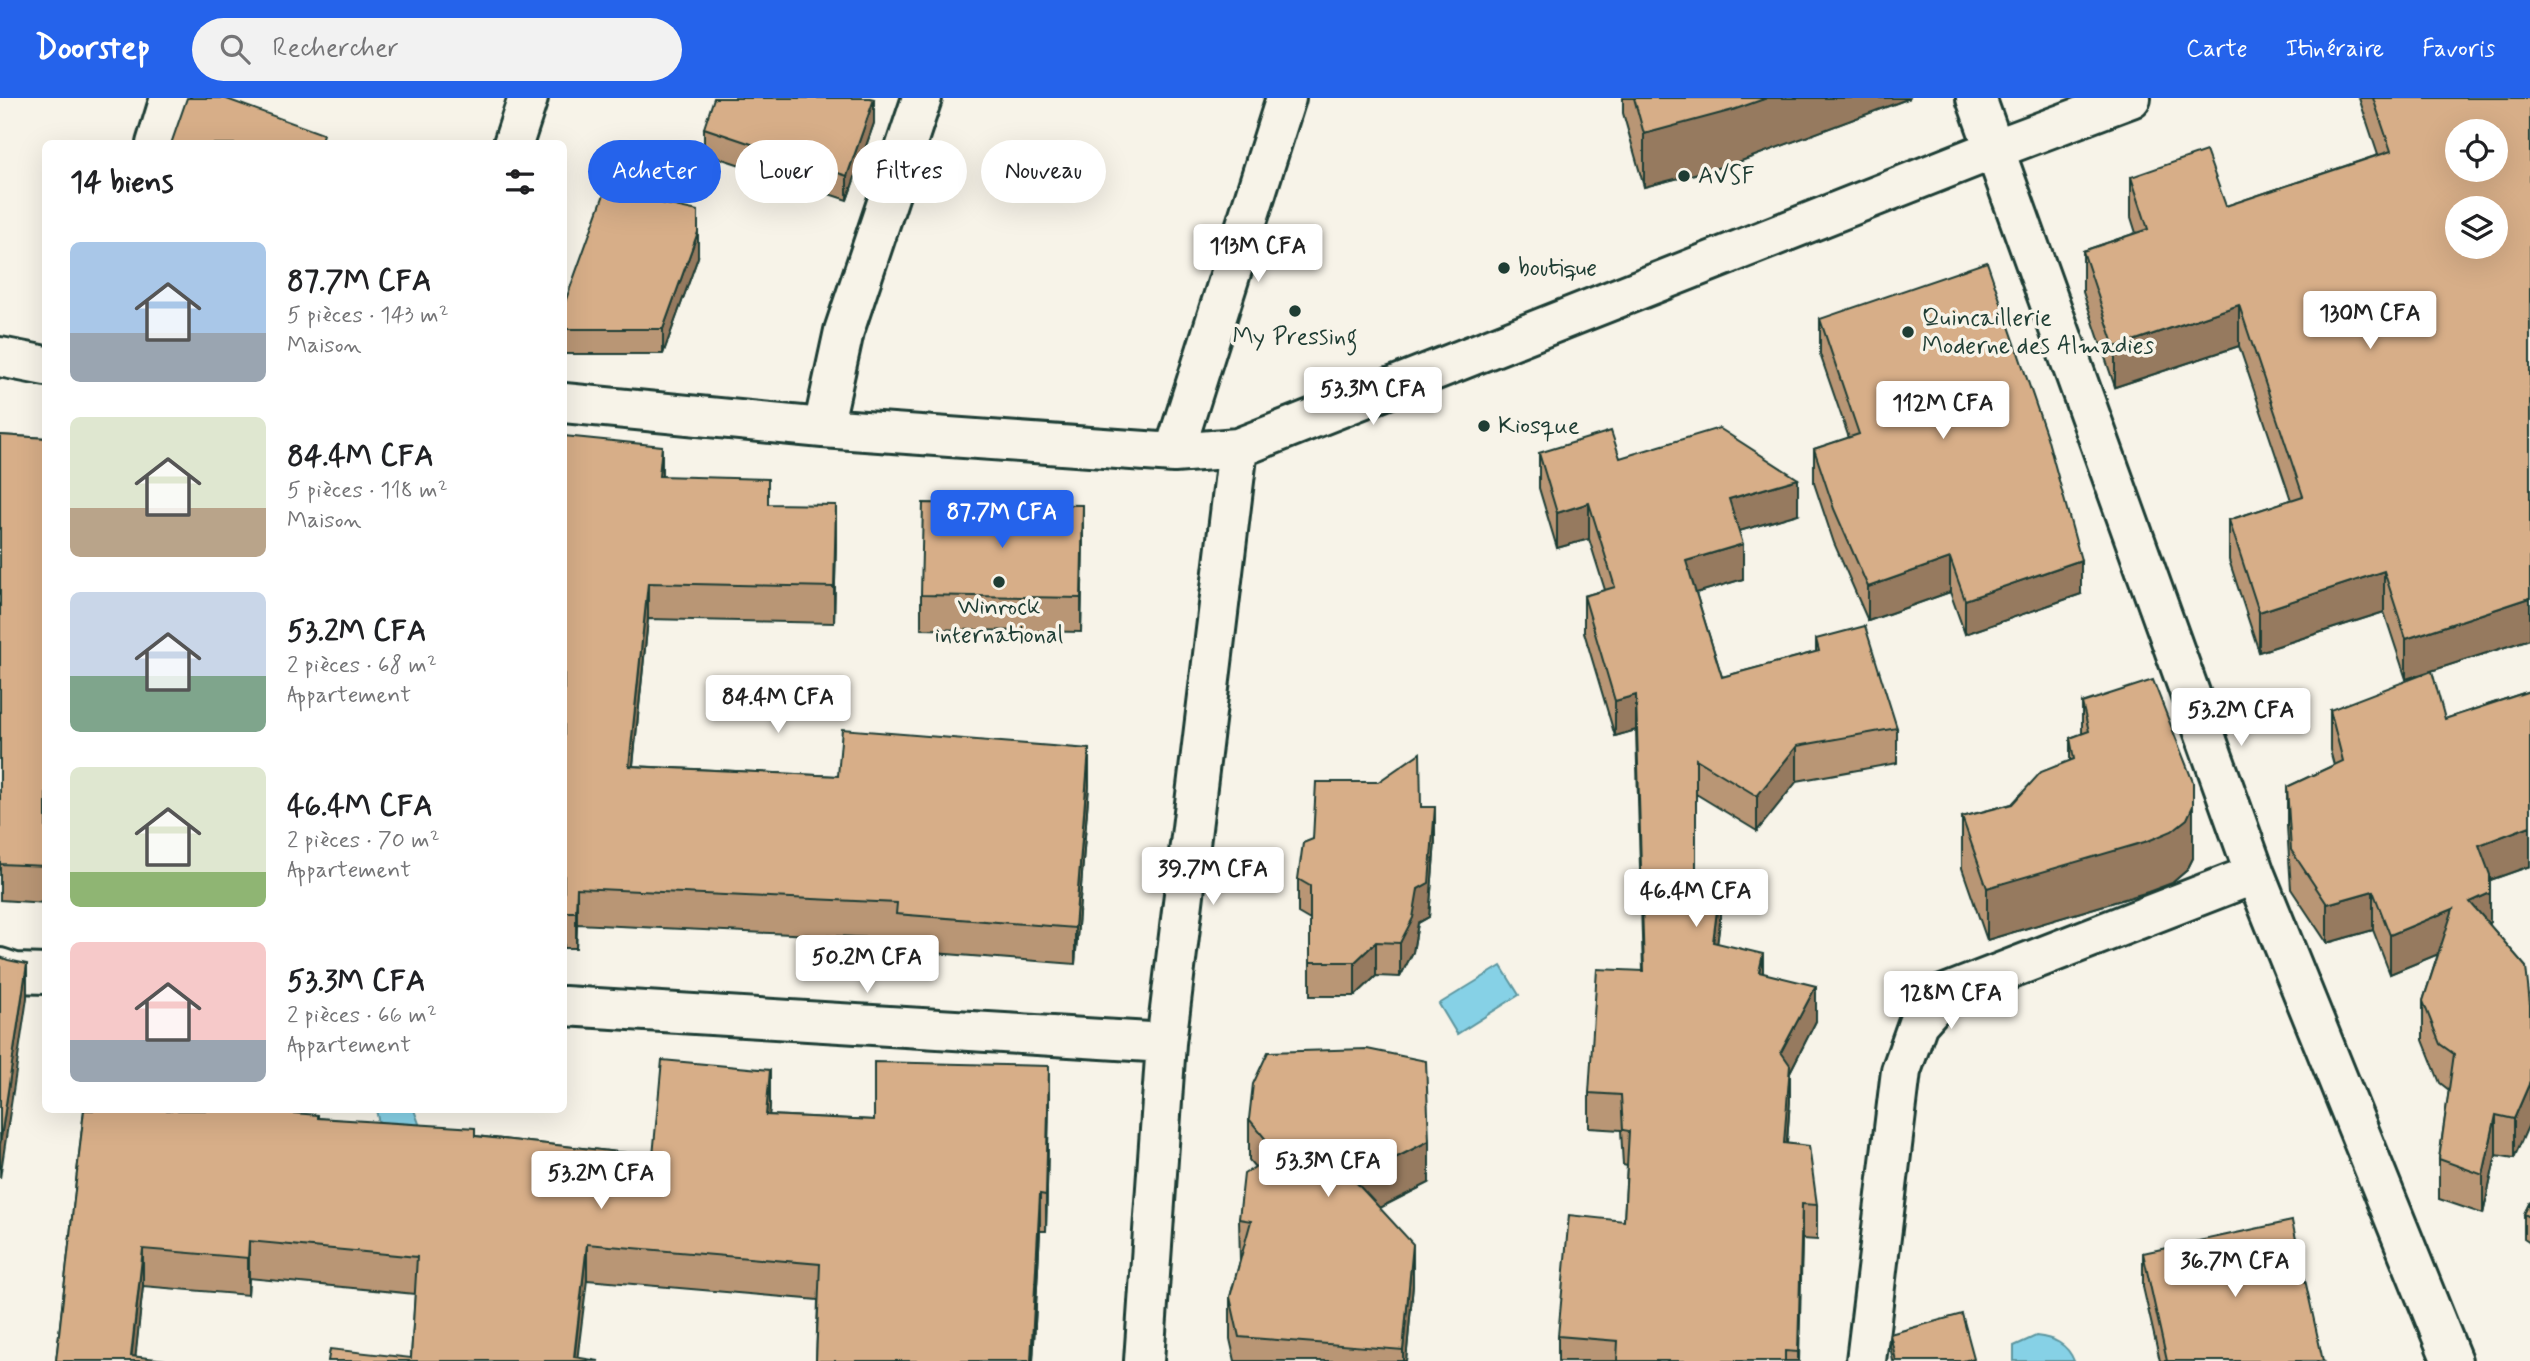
<!DOCTYPE html>
<html lang="fr">
<head>
<meta charset="utf-8">
<style>
	:root { --surface:#fff; --page:#f2f2f2; --text:#202124; --muted:#757577; --accent:#2563eb }
	body { margin:0; font-family:Mynerve,sans-serif; background:var(--page); color:var(--text); height:100vh; display:flex; flex-direction:column; font-size:26px; white-space:nowrap }
	* { box-sizing:border-box; margin:0 }
	p { font-size:23px; color:var(--muted) }
	.icon { flex:none; width:38px; height:38px; fill:none; stroke:currentColor; stroke-width:2; stroke-linecap:round; stroke-linejoin:round }
	.map { position:relative; flex:1; overflow:hidden }
	.sheet { position:absolute; left:42px; top:42px; width:525px; height:973px; display:flex; flex-direction:column; background:var(--surface); border-radius:10px; box-shadow:0 7px 28px #0002 }
	.sheet>* { flex:none }
	.hud { position:absolute; left:588px; top:42px; width:665px; height:63px; display:flex; gap:14px }
	.tools { position:absolute; left:2445px; top:21px; display:grid; gap:14px }
	.tools a { display:grid; place-items:center; width:63px; height:63px; border-radius:50%; background:var(--surface); box-shadow:0 7px 28px #0002; font-size:35px }
	.price { position:absolute; translate:-50% -60px; padding:0 16px; border-radius:7px; background:#fff; color:#222; font-size:23px; line-height:46px; filter:drop-shadow(0 2px 4px #0008) }
	.price::after { content:''; position:absolute; left:50%; top:42px; width:21px; height:16px; margin-left:-10px; background:inherit; clip-path:polygon(0 0,100% 0,50% 100%) }
	.price.selected { background:var(--accent); color:#fff }
	ul { padding:0; list-style:none }
	li { display:flex; align-items:center; gap:21px; height:175px; padding:0 28px }
	li span { display:grid; place-items:center; flex:none; width:196px; height:140px; border-radius:10px; color:#555 }
	li>.icon { margin-inline-start:auto }
	span .icon { width:84px; height:84px; fill:#fffc; stroke-width:1 }
	li b { font-size:30px }
	h2 { display:flex; justify-content:space-between; align-items:center; height:84px; padding:0 28px; font-size:30px }
	.chip { padding:0 24px; border-radius:32px; background:var(--surface); box-shadow:0 7px 28px #0002; font-size:24px; line-height:63px }
	.chip.selected { background:var(--accent); color:#fff }
	header { display:flex; align-items:center; gap:42px; box-sizing:border-box; height:98px; padding:0 35px; background:var(--accent); color:#fff }
	header strong { font-size:33px }
	nav { display:flex; gap:38px; margin-inline-start:auto; font-size:24px }
	.search { width:490px; height:63px; background:var(--page); display:flex; align-items:center; gap:18px; box-sizing:border-box; padding:0 24px; border-radius:38px; color:var(--muted); font-size:26px }
	.map>svg:first-child { display:block }
	.water { fill:#86d1e6; stroke:#5d969f; stroke-width:2 }
	.lines { fill:none; stroke-linecap:round; stroke-linejoin:round }
	.street-casing { stroke:#1f3d34; stroke-width:44 }
	.street { stroke:#f7f3e8; stroke-width:38 }
	.wall { fill:#b99675; stroke:#1f3d34; stroke-width:2 }
	.shaded-wall { fill:#967a5f; stroke:#1f3d34; stroke-width:2 }
	.building { fill:#d7ae88; stroke:#1f3d34; stroke-width:2; fill-rule:evenodd }
	.poi-dot { fill:#1f3d34; stroke:#f7f3e8; stroke-width:2.5 }
	.labels { text-anchor:middle; dominant-baseline:central; stroke-width:7; stroke-linejoin:round; paint-order:stroke }
	.poi-label { font-size:24px; fill:#1f3d34; stroke:#f7f3e8; text-anchor:start }
</style>
</head>
<body>
<header>
<strong>Doorstep</strong>
<div class="search"><svg class="icon" aria-label="search" viewBox="0 0 24 24"><circle cx="10" cy="10" r="6"/><path d="M15 15l6 6"/></svg>Rechercher</div>
<nav><a>Carte</a><a>Itinéraire</a><a>Favoris</a></nav>
</header>
<div class="map">
<svg width="2530" height="1263" viewBox="0 0 2530 1263">
	<rect width="100%" height="100%" fill="#f7f3e8"/>
	<filter id="ink" filterUnits="userSpaceOnUse"><feTurbulence type="fractalNoise" baseFrequency=".0143" numOctaves="2"/><feDisplacementMap in="SourceGraphic" scale="14" xChannelSelector="R" yChannelSelector="G"/><feConvolveMatrix kernelMatrix="1 2 1 2 8 2 1 2 1" color-interpolation-filters="sRGB"/></filter>
	<g filter="url(#ink)">
		<path class="water" d="M 1501,868 L 1519,897 L 1457,936 L 1439,906 Z
			M 376,1012 L 414,1012 L 421,1031 L 380,1030 Z
			M 2036,1238 C 2053,1240 2067,1245 2074,1263 L 2014,1263 L 2014,1248 Z"/>
		<g class="lines">
			<g class="street-casing">
				<path id="street" d="M 1976,0 L 2255,776 L 2452,1263
					M 156,46 L 170,0
					M 513,46 L 528,0
					M 0,259 L 46,268
					M 564,305 L 823,330 L 1174,355 L 1238,350 L 1995,51 L 2131,0
					M 823,330 L 844,233 L 922,0
					M 1174,355 L 1286,0
					M 0,870 L 15,875 L 46,876
					M 564,908 L 1166,945
					M 1144,1263 L 1166,945 L 1238,350
					M 1866,1263 L 1901,973 L 1918,925 L 1943,897 L 2255,776"/>
			</g>
			<use href="#street" class="street"/>
		</g>
		<path class="wall" d="M 1623,0 L 1910,0 L 1733,66 L 1644,89 L 1623,15 Z
			M 2359,0 L 2530,0 L 2530,541 L 2406,581 L 2384,514 L 2259,554 L 2229,462 L 2229,422 L 2291,402 L 2239,248 L 2115,289 L 2083,194 L 2083,153 L 2136,135 L 2131,119 L 2131,79 L 2226,108 L 2378,57 Z
			M 874,25 L 847,102 L 704,55 L 704,30 Z
			M 698,159 L 663,256 L 564,256 L 564,207 Z
			M 1820,221 L 2081,496 L 1965,536 L 1950,494 L 1868,523 L 1834,445 L 1814,385 L 1814,351 L 1849,340 L 1820,256 Z
			M 0,337 L 46,340 L 46,805 L 0,802 Z
			M 564,338 L 662,378 L 768,406 L 836,443 L 834,525 L 648,521 L 633,668 L 838,678 L 1089,687 L 1075,866 L 896,852 L 896,841 L 577,826 L 576,850 L 564,850 Z
			M 1539,355 L 1620,360 L 1798,416 L 1739,433 L 1743,481 L 1696,495 L 1722,579 L 1816,554 L 1816,541 L 1897,630 L 1897,665 L 1797,683 L 1757,733 L 1696,696 L 1696,788 L 1720,824 L 1717,845 L 1763,875 L 1816,923 L 1790,974 L 1790,1002 L 1787,1045 L 1817,1107 L 1817,1142 L 1802,1141 L 1799,1263 L 1558,1263 L 1558,1238 L 1624,1123 L 1627,1068 L 1623,1067 L 1621,1032 L 1589,1030 L 1589,995 L 1643,873 L 1636,632 L 1615,638 L 1584,534 L 1584,498 L 1605,492 L 1589,441 L 1557,450 L 1539,390 Z
			M 1083,442 L 1081,534 L 921,531 L 921,497 Z
			M 2530,593 L 2530,768 L 2490,782 L 2490,828 L 2526,869 L 2514,1060 L 2496,1057 L 2483,1116 L 2439,1101 L 2439,1061 L 2449,992 L 2440,985 L 2423,942 L 2423,903 L 2438,856 L 2390,876 L 2373,832 L 2327,845 L 2291,791 L 2287,728 L 2287,689 L 2334,667 L 2330,652 L 2330,612 L 2445,621 Z
			M 2082,605 L 2193,760 L 2187,772 L 2172,785 L 2148,794 L 1987,842 L 1962,770 L 1962,719 L 2012,706 L 2070,663 L 2070,640 L 2082,636 Z
			M 1421,709 L 1435,743 L 1429,819 L 1418,825 L 1413,854 L 1400,879 L 1376,878 L 1355,898 L 1310,898 L 1310,822 L 1298,815 L 1298,781 Z
			M 1049,1004 L 1046,1133 L 1040,1133 L 1033,1263 L 816,1263 L 818,1202 L 587,1182 L 411,1260 L 415,1196 L 249,1180 L 248,1197 L 143,1188 L 135,1259 L 56,1263 L 84,1012 L 318,1020 L 653,1058 L 770,1008 L 769,1017 L 874,1022 Z
			M 1249,1021 L 1429,1085 L 1380,1110 L 1413,1187 L 1406,1263 L 1235,1263 L 1230,1241 L 1230,1199 L 1240,1163 L 1239,1121 L 1255,1069 L 1249,1062 Z
			M 2530,1104 L 2530,1144 L 2524,1140 L 2524,1116 Z
			M 2143,1155 L 2323,1263 L 2160,1263 L 2143,1189 Z
			M 1890,1236 L 1974,1263 L 1893,1263 L 1890,1248 Z"/>
		<path class="shaded-wall" d="M 1767,0 L 1910,0 L 1733,66 L 1644,89 L 1644,36 Z
			M 874,1 L 874,25 L 847,102 L 847,78 Z
			M 698,134 L 698,159 L 663,256 L 663,231 Z
			M 2239,207 L 2239,248 L 2115,289 L 2115,249 Z
			M 662,348 L 662,384 L 659,378 Z
			M 1798,381 L 1798,416 L 1729,436 L 1729,401 Z
			M 1589,405 L 1589,441 L 1557,450 L 1557,415 Z
			M 836,407 L 836,443 L 834,525 L 834,489 Z
			M 1083,407 L 1083,442 L 1081,534 L 1081,500 Z
			M 1743,446 L 1743,481 L 1686,498 L 1686,463 Z
			M 1950,460 L 1950,494 L 1868,523 L 1868,489 Z
			M 2081,462 L 2081,496 L 1965,536 L 1965,502 Z
			M 2384,473 L 2384,514 L 2259,554 L 2259,514 Z
			M 648,485 L 648,521 L 629,704 L 629,668 Z
			M 2530,500 L 2530,541 L 2406,581 L 2406,541 Z
			M 1636,597 L 1636,632 L 1615,638 L 1615,603 Z
			M 1797,648 L 1797,683 L 1757,733 L 1757,698 Z
			M 1089,651 L 1089,687 L 1075,866 L 1075,830 Z
			M 2193,708 L 2193,760 L 2187,772 L 2172,785 L 2148,794 L 1987,842 L 1987,790 Z
			M 1435,709 L 1435,743 L 1429,819 L 1418,825 L 1413,854 L 1400,879 L 1400,845 L 1418,791 Z
			M 2530,728 L 2530,768 L 2479,786 L 2479,747 Z
			M 1720,789 L 1720,824 L 1713,879 L 1713,844 Z
			M 577,790 L 577,826 L 576,850 L 576,814 Z
			M 2373,793 L 2373,832 L 2327,845 L 2327,806 Z
			M 2490,795 L 2490,835 L 2470,804 Z
			M 2453,811 L 2453,850 L 2390,876 L 2390,837 Z
			M 1376,844 L 1376,878 L 1355,898 L 1355,864 Z
			M 1763,856 L 1763,891 L 1759,874 Z
			M 27,866 L 27,900 L 0,1080 L 0,1046 Z
			M 1816,888 L 1816,923 L 1790,974 L 1790,1002 L 1784,1080 L 1781,954 Z
			M 1049,968 L 1049,1004 L 1046,1133 L 1046,1097 Z
			M 770,972 L 770,1008 L 766,1054 L 766,1017 Z
			M 2530,984 L 2530,1024 L 2514,1060 L 2514,1021 Z
			M 2496,1017 L 2496,1057 L 2483,1116 L 2483,1077 Z
			M 1429,1043 L 1429,1085 L 1353,1123 L 1353,1081 Z
			M 1040,1096 L 1040,1133 L 1033,1263 L 1031,1263 Z
			M 1802,1106 L 1802,1141 L 1798,1263 L 1798,1254 Z
			M 249,1143 L 249,1180 L 248,1197 L 248,1160 Z
			M 587,1146 L 587,1182 L 577,1263 L 574,1263 Z
			M 1413,1146 L 1413,1187 L 1406,1263 L 1403,1263 L 1403,1252 Z
			M 143,1151 L 143,1188 L 135,1263 L 131,1263 Z"/>
		<path class="building" d="M 187,0 L 224,0 L 323,36 L 320,46 L 171,46 Z
			M 714,0 L 870,0 L 874,1 L 847,78 L 704,30 Z
			M 1634,0 L 1767,0 L 1733,12 L 1644,36 Z
			M 2373,0 L 2530,0 L 2530,500 L 2406,541 L 2384,473 L 2259,514 L 2229,422 L 2303,398 L 2239,207 L 2115,249 L 2083,153 L 2148,131 L 2131,79 L 2206,53 L 2226,108 L 2391,53 ZM 2457,33 L 2496,33 L 2496,72 L 2457,72 ZM 2457,110 L 2496,110 L 2496,149 L 2457,149 Z
			M 607,88 L 652,103 L 698,113 L 698,134 L 663,231 L 564,231 L 564,207 Z
			M 1987,164 L 2047,339 L 2081,462 L 1965,502 L 1950,460 L 1868,489 L 1834,411 L 1814,351 L 1859,336 L 1820,221 Z
			M 1719,330 L 1798,381 L 1729,401 L 1743,446 L 1686,463 L 1722,579 L 1819,553 L 1816,541 L 1865,528 L 1897,630 L 1797,648 L 1757,698 L 1696,661 L 1696,788 L 1720,789 L 1713,844 L 1763,856 L 1759,874 L 1816,888 L 1781,954 L 1790,967 L 1784,1045 L 1809,1048 L 1817,1107 L 1802,1106 L 1798,1254 L 1785,1253 L 1785,1263 L 1617,1263 L 1618,1243 L 1558,1238 L 1569,1117 L 1624,1123 L 1629,1033 L 1623,1032 L 1621,997 L 1589,995 L 1597,871 L 1644,873 L 1636,597 L 1615,603 L 1584,498 L 1615,489 L 1589,405 L 1557,415 L 1539,355 L 1611,333 L 1620,360 Z
			M 0,337 L 46,340 L 46,768 L 0,766 Z
			M 564,338 L 662,348 L 659,378 L 768,381 L 768,406 L 836,407 L 834,489 L 648,485 L 629,668 L 838,678 L 842,631 L 1089,651 L 1075,830 L 896,816 L 897,805 L 577,790 L 576,814 L 564,814 Z
			M 923,405 L 1083,407 L 1081,500 L 921,497 Z
			M 2432,573 L 2445,621 L 2530,593 L 2530,728 L 2479,747 L 2490,777 L 2490,795 L 2470,804 L 2526,869 L 2530,907 L 2530,984 L 2514,1021 L 2496,1017 L 2483,1077 L 2439,1061 L 2454,956 L 2440,946 L 2423,903 L 2453,811 L 2390,837 L 2373,793 L 2327,806 L 2291,752 L 2287,689 L 2343,663 L 2330,612 Z
			M 2153,582 L 2193,684 L 2193,708 L 2187,721 L 2172,733 L 2148,743 L 1987,790 L 1962,719 L 2012,706 L 2041,674 L 2074,661 L 2070,640 L 2089,633 L 2082,605 Z
			M 1420,655 L 1421,709 L 1435,709 L 1429,785 L 1418,791 L 1413,820 L 1400,845 L 1376,844 L 1355,864 L 1310,864 L 1310,788 L 1298,781 L 1303,745 L 1313,741 L 1316,684 L 1378,684 Z
			M 0,859 L 8,862 L 27,866 L 0,1046 Z
			M 1367,951 L 1426,963 L 1429,1043 L 1353,1081 L 1413,1146 L 1403,1252 L 1239,1239 L 1230,1199 L 1251,1123 L 1239,1121 L 1244,1076 L 1277,1055 L 1249,1021 L 1253,986 L 1268,954 Z
			M 662,962 L 770,972 L 766,1017 L 874,1022 L 874,964 L 1049,968 L 1046,1097 L 1040,1096 L 1031,1263 L 816,1263 L 820,1166 L 587,1146 L 574,1259 L 599,1263 L 328,1263 L 330,1251 L 411,1260 L 417,1159 L 249,1143 L 248,1160 L 143,1151 L 131,1258 L 175,1263 L 56,1263 L 84,1012 L 256,1012 L 318,1017 L 318,1020 L 475,1030 L 475,1038 L 653,1058 Z
			M 2530,1104 L 2530,1119 L 2524,1116 Z
			M 2292,1123 L 2323,1263 L 2167,1263 L 2143,1155 Z
			M 1962,1216 L 1974,1260 L 1963,1263 L 1896,1263 L 1890,1236 Z"/>
	</g>
	<g class="poi-dot">
		<circle cx="1684" cy="78" r="7"/>
		<circle cx="1504" cy="170" r="7"/>
		<circle cx="1295" cy="213" r="7"/>
		<circle cx="1908" cy="234" r="7"/>
		<circle cx="1484" cy="328" r="7"/>
		<circle cx="999" cy="484" r="7"/>
	</g>
	<g class="labels">
		<g class="poi-label">
			<text x="1698" y="78">AVSF</text>
			<text x="1518" y="170">boutique</text>
			<text x="1922" y="220">Quincaillerie<tspan x="1922" dy="28">Moderne des Almadies</tspan></text>
			<text x="1295" y="239" text-anchor="middle">My Pressing</text>
			<text x="1498" y="328">Kiosque</text>
			<text x="999" y="509" text-anchor="middle">Winrock<tspan x="999" dy="28">international</tspan></text>
		</g>
	</g>
</svg>
<div class="tools">
<a><svg class="icon" aria-label="locate" viewBox="0 0 24 24"><circle cx="12" cy="12" r="6"/><path d="M12 2v4M12 18v4M2 12h4M18 12h4"/></svg></a>
<a><svg class="icon" aria-label="layers" viewBox="0 0 24 24"><path d="M12 4l9 5-9 5-9-5zM3 14l9 5 9-5"/></svg></a>
</div>
<b class="price" style="left:1258px;top:186px">113M CFA</b>
<b class="price" style="left:2370px;top:253px">130M CFA</b>
<b class="price" style="left:1373px;top:329px">53.3M CFA</b>
<b class="price" style="left:1943px;top:343px">112M CFA</b>
<b class="price selected" style="left:1002px;top:452px">87.7M CFA</b>
<b class="price" style="left:778px;top:637px">84.4M CFA</b>
<b class="price" style="left:2241px;top:650px">53.2M CFA</b>
<b class="price" style="left:1213px;top:809px">39.7M CFA</b>
<b class="price" style="left:1696px;top:831px">46.4M CFA</b>
<b class="price" style="left:867px;top:897px">50.2M CFA</b>
<b class="price" style="left:1951px;top:933px">128M CFA</b>
<b class="price" style="left:1328px;top:1101px">53.3M CFA</b>
<b class="price" style="left:601px;top:1113px">53.2M CFA</b>
<b class="price" style="left:2235px;top:1201px">36.7M CFA</b>
<div class="hud">
<a class="chip selected">Acheter</a>
<a class="chip">Louer</a>
<a class="chip">Filtres</a>
<a class="chip">Nouveau</a>
</div>
<section class="sheet">
<h2>14 biens<svg class="icon" aria-label="filters" viewBox="0 0 24 24"><path d="M4 7h16M4 17h16"/><circle cx="9" cy="7" r="2"/><circle cx="15" cy="17" r="2"/></svg></h2>
<ul>
<li><span style="background:linear-gradient(#a9c7e8 65%,#9aa5b1 0)"><svg class="icon" aria-label="home" viewBox="0 0 24 24"><path d="M3 11l9-7 9 7M6 9v11h12V9"/></svg></span><div><b>87.7M CFA</b><p>5 pièces · 143 m²</p><p>Maison</p></div></li>
<li><span style="background:linear-gradient(#dfe7d0 65%,#b9a48a 0)"><svg class="icon" aria-label="home" viewBox="0 0 24 24"><path d="M3 11l9-7 9 7M6 9v11h12V9"/></svg></span><div><b>84.4M CFA</b><p>5 pièces · 118 m²</p><p>Maison</p></div></li>
<li><span style="background:linear-gradient(#c9d6e8 60%,#7fa58c 0)"><svg class="icon" aria-label="home" viewBox="0 0 24 24"><path d="M3 11l9-7 9 7M6 9v11h12V9"/></svg></span><div><b>53.2M CFA</b><p>2 pièces · 68 m²</p><p>Appartement</p></div></li>
<li><span style="background:linear-gradient(#dfe7d0 75%,#8fb573 0)"><svg class="icon" aria-label="home" viewBox="0 0 24 24"><path d="M3 11l9-7 9 7M6 9v11h12V9"/></svg></span><div><b>46.4M CFA</b><p>2 pièces · 70 m²</p><p>Appartement</p></div></li>
<li><span style="background:linear-gradient(#f6c9c9 70%,#9aa5b1 0)"><svg class="icon" aria-label="home" viewBox="0 0 24 24"><path d="M3 11l9-7 9 7M6 9v11h12V9"/></svg></span><div><b>53.3M CFA</b><p>2 pièces · 66 m²</p><p>Appartement</p></div></li>
</ul>
</section>
</div>
</body>
</html>
